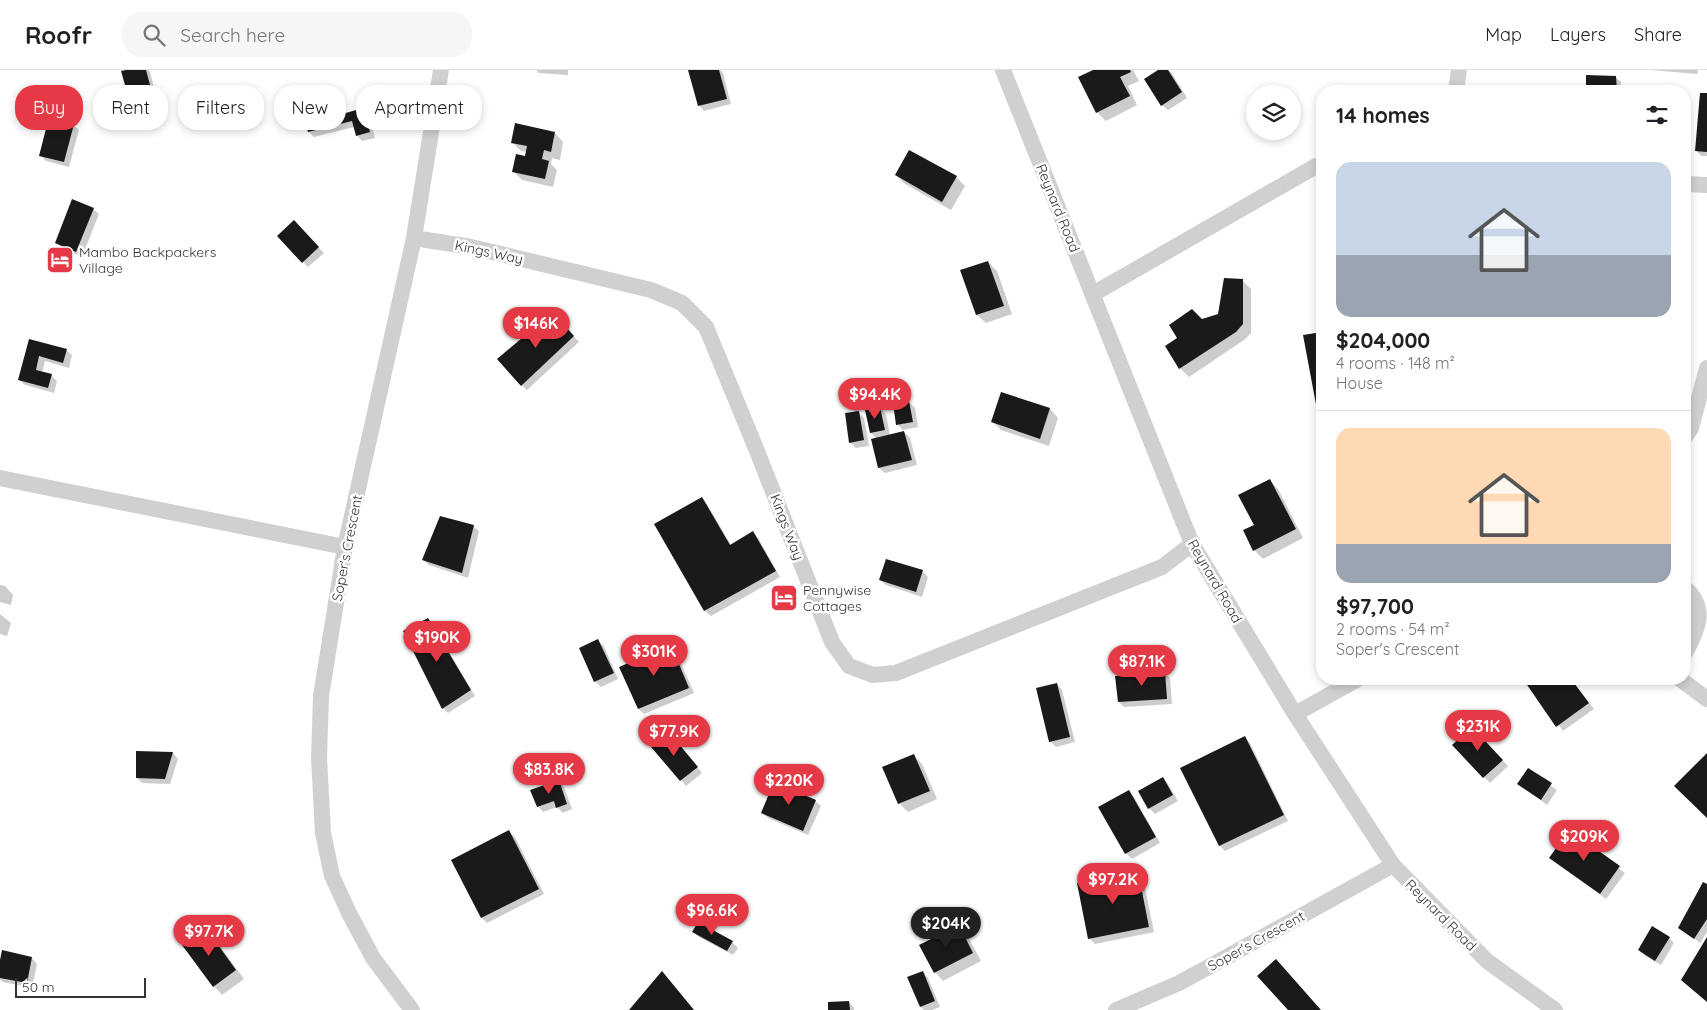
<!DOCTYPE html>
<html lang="en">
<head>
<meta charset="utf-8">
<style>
	:root { --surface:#fff; --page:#f6f6f6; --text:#202124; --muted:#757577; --line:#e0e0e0; --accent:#e63946 }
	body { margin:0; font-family:Quicksand,sans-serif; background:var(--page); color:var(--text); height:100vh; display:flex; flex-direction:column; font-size:19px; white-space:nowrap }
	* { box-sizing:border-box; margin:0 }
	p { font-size:16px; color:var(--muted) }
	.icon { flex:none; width:28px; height:28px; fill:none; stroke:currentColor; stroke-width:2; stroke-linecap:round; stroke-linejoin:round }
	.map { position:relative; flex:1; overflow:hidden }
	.sheet { position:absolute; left:1316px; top:15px; width:375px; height:600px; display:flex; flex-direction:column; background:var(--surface); border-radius:20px; box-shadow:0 2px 8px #0003 }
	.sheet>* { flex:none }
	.banner { position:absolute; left:15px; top:15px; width:475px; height:45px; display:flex; gap:10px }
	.tools { position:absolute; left:1246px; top:15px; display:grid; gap:10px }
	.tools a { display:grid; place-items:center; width:55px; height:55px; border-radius:50%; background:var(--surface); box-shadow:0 2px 8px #0003; font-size:25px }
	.scale { position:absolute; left:15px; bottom:12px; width:131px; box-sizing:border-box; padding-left:5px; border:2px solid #333; border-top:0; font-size:14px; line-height:18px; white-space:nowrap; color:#333; -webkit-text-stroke:4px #fff; paint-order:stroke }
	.price { position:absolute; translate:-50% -42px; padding:0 11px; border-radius:18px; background:var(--accent); color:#fff; font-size:16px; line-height:32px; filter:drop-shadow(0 1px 2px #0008) }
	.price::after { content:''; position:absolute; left:50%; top:30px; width:15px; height:11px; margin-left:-8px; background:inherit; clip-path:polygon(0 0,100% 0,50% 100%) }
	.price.selected { background:#222; color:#fff }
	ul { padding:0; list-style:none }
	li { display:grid; align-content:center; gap:10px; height:265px; padding:0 20px }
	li+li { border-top:1px solid var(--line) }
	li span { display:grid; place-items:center; height:155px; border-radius:15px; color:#555 }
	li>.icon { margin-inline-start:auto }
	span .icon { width:90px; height:90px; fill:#fffc; stroke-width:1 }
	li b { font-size:21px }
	h2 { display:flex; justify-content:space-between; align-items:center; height:60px; padding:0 20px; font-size:21px }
	.pill { padding:0 18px; border-radius:20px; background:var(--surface); box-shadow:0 2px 8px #0003; font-size:18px; line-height:45px }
	.pill.selected { background:var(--accent); color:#fff }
	header { display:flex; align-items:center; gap:30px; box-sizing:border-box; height:70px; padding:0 25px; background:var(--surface); border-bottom:1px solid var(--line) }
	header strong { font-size:24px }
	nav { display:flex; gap:28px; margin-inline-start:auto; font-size:18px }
	.search { width:350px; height:45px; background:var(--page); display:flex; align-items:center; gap:12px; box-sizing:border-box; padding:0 18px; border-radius:20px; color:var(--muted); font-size:19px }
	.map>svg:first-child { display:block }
	.shadow { fill:#0003 }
	.building { fill:#1a1a1a }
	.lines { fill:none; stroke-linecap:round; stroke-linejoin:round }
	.minor { stroke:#d0d0d0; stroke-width:16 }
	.labels { text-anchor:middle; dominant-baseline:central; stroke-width:5; stroke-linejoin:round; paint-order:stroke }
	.street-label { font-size:14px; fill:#333; stroke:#fff }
	.poi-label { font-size:14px; fill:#333; stroke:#fff; text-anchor:start }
</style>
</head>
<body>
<header>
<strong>Roofr</strong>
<div class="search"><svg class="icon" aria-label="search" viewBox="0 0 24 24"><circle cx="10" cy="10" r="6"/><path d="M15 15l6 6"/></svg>Search here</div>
<nav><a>Map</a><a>Layers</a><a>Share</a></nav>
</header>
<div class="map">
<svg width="1707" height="940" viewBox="0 0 1707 940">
	<rect width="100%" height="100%" fill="#fff"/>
	<path class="shadow" d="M 130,0 L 148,0 L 150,2 L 162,47 L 140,52 L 135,47 L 123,2 Z
		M 536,0 L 568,0 L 568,5 L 539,3 Z
		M 689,0 L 720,0 L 723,3 L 731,34 L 704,41 L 699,35 Z
		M 1096,0 L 1133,0 L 1139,11 L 1128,16 L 1137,35 L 1106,51 L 1097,42 Z
		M 1160,0 L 1168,0 L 1171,2 L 1187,28 L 1168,40 L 1162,35 Z
		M 1651,0 L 1698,0 L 1697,4 Z
		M 1587,6 L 1615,7 L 1621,12 L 1621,21 L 1587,21 Z
		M 1707,25 L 1707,86 L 1701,86 L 1696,80 Z
		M 336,36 L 342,42 L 343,45 L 363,40 L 369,45 L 375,68 L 362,71 L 357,65 L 354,57 L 314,67 L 309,62 Z
		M 73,55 L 79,60 L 69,97 L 46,91 L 40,85 Z
		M 516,55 L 555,63 L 563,72 L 560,90 L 552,88 L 551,94 L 557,100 L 553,117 L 522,110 L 513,101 L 526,87 L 527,82 L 521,81 L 512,72 Z
		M 896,105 L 956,107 L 965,116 L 951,140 L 905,114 Z
		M 93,139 L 99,144 L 82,187 L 62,178 L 56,173 Z
		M 294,152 L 324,183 L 308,197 L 279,166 Z
		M 988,192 L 997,201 L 1012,244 L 986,253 L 977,245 L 962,201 Z
		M 1242,210 L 1251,219 L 1251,263 L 1244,270 L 1189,307 L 1180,298 L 1219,245 Z
		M 558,249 L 579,272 L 527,320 L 522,315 Z
		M 1322,263 L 1322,348 L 1319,344 L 1305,266 Z
		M 30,270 L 66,280 L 72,285 L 69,298 L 45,291 L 42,303 L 51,305 L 57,311 L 54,323 L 25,315 L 19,310 Z
		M 898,314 L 904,319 L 903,333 L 909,332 L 915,338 L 918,357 L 903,360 L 897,354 L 894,334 L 879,337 L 886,344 L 890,366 L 904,362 L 910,368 L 917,395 L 885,403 L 879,398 L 872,370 L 877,369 L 871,363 L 866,339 L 857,341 L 864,348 L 869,376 L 856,378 L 850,372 L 856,343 L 849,335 Z
		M 1002,323 L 1050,339 L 1058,348 L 1049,376 L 1001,360 L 993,352 Z
		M 1269,410 L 1278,419 L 1303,468 L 1263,489 L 1254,480 L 1255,455 Z
		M 702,429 L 707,434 L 731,475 L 753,463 L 758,468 L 780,507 L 711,546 L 705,541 L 656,455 Z
		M 473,456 L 479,461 L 468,508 L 429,495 L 423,490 Z
		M 887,490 L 923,502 L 928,507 L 922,527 L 886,515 L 880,510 Z
		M 0,515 L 5,516 L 13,525 L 11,535 L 0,532 Z
		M 0,544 L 11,553 L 7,566 L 0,564 Z
		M 428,549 L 433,555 L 475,626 L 448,643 L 443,638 Z
		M 598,571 L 604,576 L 618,609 L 601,617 L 595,611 Z
		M 670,576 L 676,582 L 694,623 L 644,644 L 639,639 Z
		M 1164,603 L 1170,608 L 1172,634 L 1124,637 L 1119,632 Z
		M 1525,609 L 1571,609 L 1594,639 L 1563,661 Z
		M 1057,614 L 1062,620 L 1075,672 L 1056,677 L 1050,671 Z
		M 1472,659 L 1508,696 L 1490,713 L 1454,675 Z
		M 1245,668 L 1250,673 L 1288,751 L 1225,781 L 1220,776 L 1182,698 Z
		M 674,669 L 702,703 L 686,716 L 653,677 Z
		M 138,682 L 173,683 L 178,689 L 170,714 L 142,713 L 137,708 Z
		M 913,685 L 922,694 L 937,729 L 908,742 L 899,733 L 884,698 Z
		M 1528,699 L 1557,720 L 1547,735 L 1519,714 Z
		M 1163,708 L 1168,714 L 1178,731 L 1155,744 L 1149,738 Z
		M 558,711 L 564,717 L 572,739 L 563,743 L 557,737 L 543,742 L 538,736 Z
		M 1129,721 L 1134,727 L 1160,773 L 1132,789 L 1126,783 L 1100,737 Z
		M 815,731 L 821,736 L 808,765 L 768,748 L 762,743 Z
		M 509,762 L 515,767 L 544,824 L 487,853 L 482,848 Z
		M 1569,762 L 1625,803 L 1606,829 L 1551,788 Z
		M 1137,802 L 1143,808 L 1154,862 L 1095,874 L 1089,868 Z
		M 1707,816 L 1707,862 L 1700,873 L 1680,858 Z
		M 958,856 L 967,865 L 981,891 L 943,911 L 935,902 Z
		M 205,859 L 214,868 L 244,909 L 222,925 L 214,916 Z
		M 694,862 L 732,872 L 738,878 L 733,885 L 699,867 Z
		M 1669,868 L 1674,873 L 1661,895 L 1645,886 L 1639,880 Z
		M 32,888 L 37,894 L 32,918 L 3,912 L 0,909 L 0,896 Z
		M 923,902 L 928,908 L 940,937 L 932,940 L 924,940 L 921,937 Z
		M 849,932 L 854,938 L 854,940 L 830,940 Z"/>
	<path class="building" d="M 126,0 L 146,0 L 157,41 L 134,47 L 121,1 Z
		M 688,0 L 719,0 L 727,29 L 698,36 Z
		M 1093,0 L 1130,0 L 1131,2 L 1120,7 L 1130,26 L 1096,43 L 1078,7 Z
		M 1158,0 L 1168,0 L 1182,22 L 1161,36 L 1144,9 Z
		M 1586,5 L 1616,6 L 1617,21 L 1586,21 Z
		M 1700,23 L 1707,23 L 1707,82 L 1695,81 Z
		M 337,35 L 339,45 L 363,38 L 370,62 L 356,66 L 352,51 L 308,62 L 303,44 Z
		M 49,47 L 74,54 L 64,92 L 39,86 Z
		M 515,53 L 555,62 L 551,82 L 544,80 L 542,89 L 549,91 L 545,109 L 512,102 L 516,84 L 525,86 L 527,76 L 511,73 Z
		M 909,80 L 957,106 L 942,132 L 895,105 Z
		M 72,129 L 94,138 L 76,182 L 55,173 Z
		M 294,150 L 319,177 L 302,193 L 277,166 Z
		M 988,191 L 1004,236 L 976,245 L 960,200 Z
		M 1224,208 L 1243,209 L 1243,254 L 1236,262 L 1179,299 L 1165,276 L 1177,268 L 1169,255 L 1192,239 L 1202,249 L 1218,244 Z
		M 553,242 L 574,266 L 521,316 L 497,289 Z
		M 1322,262 L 1322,344 L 1318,345 L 1303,265 Z
		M 29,269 L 67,279 L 63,293 L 39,286 L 36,300 L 52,304 L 48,318 L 18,310 Z
		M 899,312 L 898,328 L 847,336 L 845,322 Z
		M 1001,322 L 1050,338 L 1040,369 L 991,352 Z
		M 909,331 L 913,352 L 896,355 L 893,333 Z
		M 880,337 L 885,360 L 870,363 L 865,340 Z
		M 859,341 L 864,370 L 849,373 L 845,343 Z
		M 904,361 L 912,390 L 878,398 L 871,369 Z
		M 1270,409 L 1296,459 L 1253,481 L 1243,460 L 1254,455 L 1238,425 Z
		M 702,427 L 730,475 L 753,461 L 776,501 L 704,541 L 654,454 Z
		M 440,446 L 474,455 L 462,503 L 422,490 Z
		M 886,489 L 923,500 L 916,522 L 879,510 Z
		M 428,548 L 471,620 L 442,639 L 403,561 Z
		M 598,569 L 614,603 L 594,612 L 579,578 Z
		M 671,575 L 689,618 L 638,639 L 619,597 Z
		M 1165,601 L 1167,629 L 1118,632 L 1115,606 Z
		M 1523,609 L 1571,609 L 1589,633 L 1556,657 Z
		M 1057,613 L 1070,667 L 1049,672 L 1036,618 Z
		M 1472,657 L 1503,690 L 1483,708 L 1452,675 Z
		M 669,662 L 698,697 L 680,711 L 651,677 Z
		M 1245,666 L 1284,745 L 1219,776 L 1180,698 Z
		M 136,681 L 173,682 L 165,709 L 136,708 Z
		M 1707,683 L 1707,748 L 1674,716 Z
		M 914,684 L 930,721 L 898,734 L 882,697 Z
		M 1528,698 L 1552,713 L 1541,730 L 1517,714 Z
		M 1163,707 L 1173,725 L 1148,739 L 1138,721 Z
		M 559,710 L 567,734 L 556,738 L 554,731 L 537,737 L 530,720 Z
		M 774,712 L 816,730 L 803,761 L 761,743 Z
		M 1129,720 L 1156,767 L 1125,784 L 1098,737 Z
		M 509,760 L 539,819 L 481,848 L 451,790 Z
		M 1569,760 L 1620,796 L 1600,824 L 1549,788 Z
		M 1138,801 L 1149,857 L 1088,869 L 1077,813 Z
		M 1703,812 L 1707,814 L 1707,849 L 1694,869 L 1678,858 Z
		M 698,852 L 733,871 L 727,881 L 692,862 Z
		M 959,855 L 973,883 L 934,903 L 919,875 Z
		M 1652,856 L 1670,867 L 1655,891 L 1638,880 Z
		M 206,858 L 236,900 L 213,917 L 182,875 Z
		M 1707,867 L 1707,932 L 1681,910 Z
		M 2,880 L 32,887 L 27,913 L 0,908 L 0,890 Z
		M 1276,889 L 1321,940 L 1288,940 L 1257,906 Z
		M 662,901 L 694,940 L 629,940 Z
		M 923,901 L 935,931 L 920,937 L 907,907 Z
		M 849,931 L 850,940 L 828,940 L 828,932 Z"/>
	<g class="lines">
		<path class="minor" d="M 1003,0 L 1192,474 L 1295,644 L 1393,795 L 1487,891 L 1555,940
			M 1456,21 L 1459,0
			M 1685,114 L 1707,115
			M 414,168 L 471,177 L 651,220 L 682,233 L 706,257 L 757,381 L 832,572 L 849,596 L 873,605 L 896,603 L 1162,497 L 1192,474
			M 1093,224 L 1316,96 L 1322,94
			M 1685,367 L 1691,358 L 1707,298
			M 0,408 L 345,477
			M 1685,518 C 1707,537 1699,559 1685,583
			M 1680,609 L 1707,629
			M 1295,644 L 1358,609
			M 412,940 L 373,888 L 349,843 L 332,806 L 323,763 L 319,688 L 321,626 L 345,477 L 414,168 L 441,0
			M 1116,940 L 1179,913 L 1214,894 L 1393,795"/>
	</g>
	<defs>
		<g id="hotel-square" transform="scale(1.4375)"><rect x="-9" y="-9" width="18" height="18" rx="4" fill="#e63946" stroke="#fff"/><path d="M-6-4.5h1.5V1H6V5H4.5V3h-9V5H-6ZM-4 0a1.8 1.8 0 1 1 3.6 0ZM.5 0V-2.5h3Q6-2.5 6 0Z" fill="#fff"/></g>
	</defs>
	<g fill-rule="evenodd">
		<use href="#hotel-square" x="60" y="190"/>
		<use href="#hotel-square" x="784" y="528"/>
	</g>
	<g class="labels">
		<g class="street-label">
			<text transform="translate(1058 138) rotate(68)">Reynard Road</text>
			<text transform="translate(489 182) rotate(12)">Kings Way</text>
			<text transform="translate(787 457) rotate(69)">Kings Way</text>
			<text transform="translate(347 478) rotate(-79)">Soper's Crescent</text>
			<text transform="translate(1215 511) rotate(60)">Reynard Road</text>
			<text transform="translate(1441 845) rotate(45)">Reynard Road</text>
			<text transform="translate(1256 871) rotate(-29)">Soper's Crescent</text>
		</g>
		<g class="poi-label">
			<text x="79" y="182">Mambo Backpackers<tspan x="79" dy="16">Village</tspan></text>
			<text x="803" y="520">Pennywise<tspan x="803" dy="16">Cottages</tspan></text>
		</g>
	</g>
</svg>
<div class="tools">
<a><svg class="icon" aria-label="layers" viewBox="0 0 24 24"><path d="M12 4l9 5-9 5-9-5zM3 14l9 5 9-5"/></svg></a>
</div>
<div class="scale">50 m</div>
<b class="price" style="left:536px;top:279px">$146K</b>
<b class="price" style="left:875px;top:350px">$94.4K</b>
<b class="price" style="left:437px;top:593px">$190K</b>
<b class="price" style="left:654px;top:607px">$301K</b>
<b class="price" style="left:1142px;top:617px">$87.1K</b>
<b class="price" style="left:1478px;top:682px">$231K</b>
<b class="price" style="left:674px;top:687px">$77.9K</b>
<b class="price" style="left:549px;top:725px">$83.8K</b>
<b class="price" style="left:789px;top:736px">$220K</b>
<b class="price" style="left:1584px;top:792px">$209K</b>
<b class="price" style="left:1113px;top:835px">$97.2K</b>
<b class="price" style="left:712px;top:866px">$96.6K</b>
<b class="price selected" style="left:946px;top:879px">$204K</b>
<b class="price" style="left:209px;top:887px">$97.7K</b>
<div class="banner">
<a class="pill selected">Buy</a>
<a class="pill">Rent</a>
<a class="pill">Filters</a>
<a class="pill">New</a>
<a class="pill">Apartment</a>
</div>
<section class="sheet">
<h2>14 homes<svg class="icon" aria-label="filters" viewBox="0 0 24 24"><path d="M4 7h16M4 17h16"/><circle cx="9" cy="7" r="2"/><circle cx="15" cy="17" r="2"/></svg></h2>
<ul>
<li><span style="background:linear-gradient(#c9d6e8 60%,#9aa5b1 0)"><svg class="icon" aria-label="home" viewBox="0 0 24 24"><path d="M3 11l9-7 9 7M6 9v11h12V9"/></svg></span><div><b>$204,000</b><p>4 rooms · 148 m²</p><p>House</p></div></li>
<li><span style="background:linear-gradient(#ffd9b3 75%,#9aa5b1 0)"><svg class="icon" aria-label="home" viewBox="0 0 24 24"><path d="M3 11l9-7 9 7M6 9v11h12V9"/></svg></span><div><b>$97,700</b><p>2 rooms · 54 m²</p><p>Soper's Crescent</p></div></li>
</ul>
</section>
</div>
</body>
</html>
